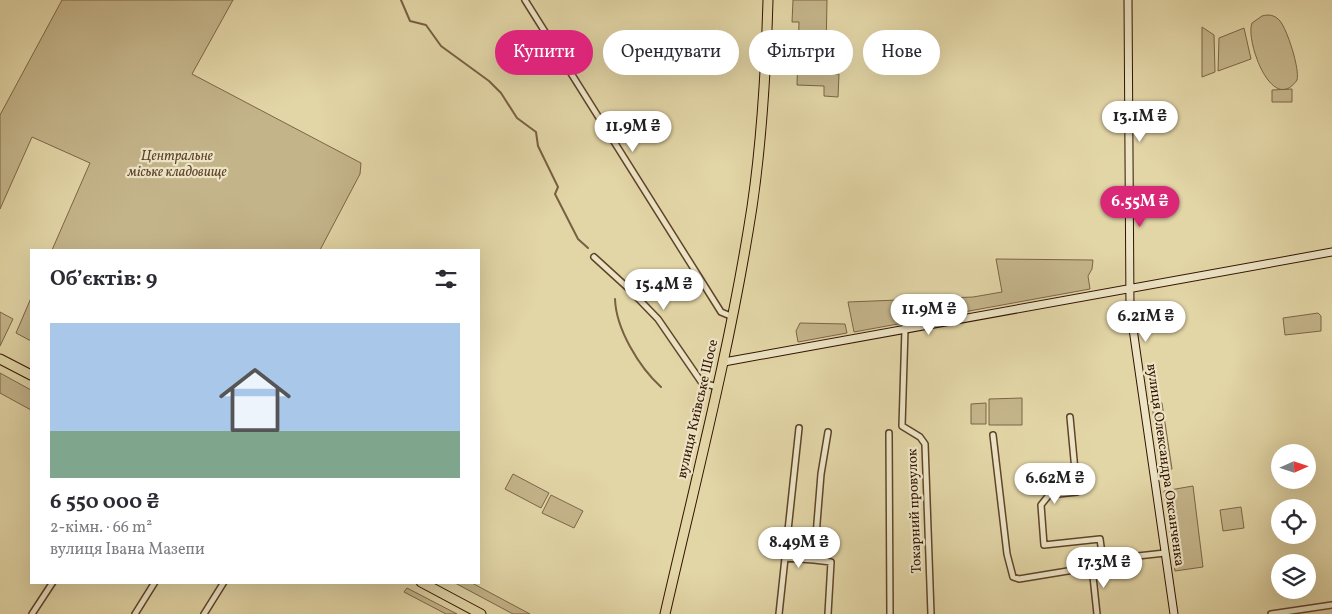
<!DOCTYPE html>
<html lang="uk">
<head>
<meta charset="utf-8">
<style>
	:root { --surface:#fff; --page:#f7f7f7; --text:#2b2b33; --muted:#7c7c81; --line:#e1e1e2; --accent:#db2777 }
	body { margin:0; font-family:Vollkorn,serif; background:var(--page); color:var(--text); height:100vh; display:flex; flex-direction:column; font-size:19px; white-space:nowrap }
	* { box-sizing:border-box; margin:0 }
	p { font-size:16px; color:var(--muted) }
	.icon { flex:none; width:28px; height:28px; fill:none; stroke:currentColor; stroke-width:2; stroke-linecap:round; stroke-linejoin:round }
	.map { position:relative; flex:1; overflow:hidden }
	.side { position:absolute; left:30px; top:249px; width:450px; height:335px; display:flex; flex-direction:column; background:var(--surface); border-radius:0px; box-shadow:0 5px 20px #0002 }
	.side>* { flex:none }
	.top-card { position:absolute; left:495px; top:30px; width:475px; height:45px; display:flex; gap:10px }
	.needle { width:32px; rotate:87deg }
	.tools { position:absolute; left:1271px; top:444px; display:grid; gap:10px }
	.tools a { display:grid; place-items:center; width:45px; height:45px; border-radius:50%; background:var(--surface); box-shadow:0 5px 20px #0002; font-size:25px }
	.price { position:absolute; translate:-50% -42px; padding:0 11px; border-radius:18px; background:#fff; color:#222; font-size:16px; line-height:32px; filter:drop-shadow(0 1px 2px #0008) }
	.price::after { content:''; position:absolute; left:50%; top:30px; width:15px; height:11px; margin-left:-8px; background:inherit; clip-path:polygon(0 0,100% 0,50% 100%) }
	.price.active { background:var(--accent); color:#fff }
	ul { padding:0; list-style:none }
	li { display:grid; align-content:center; gap:10px; height:265px; padding:0 20px }
	li+li { border-top:1px solid var(--line) }
	li span { display:grid; place-items:center; height:155px; border-radius:0px; color:#555 }
	li>.icon { margin-inline-start:auto }
	span .icon { width:90px; height:90px; fill:#fffc; stroke-width:1 }
	li b { font-size:21px }
	h2 { display:flex; justify-content:space-between; align-items:center; height:60px; padding:0 20px; font-size:21px }
	.pill { padding:0 18px; border-radius:22px; background:var(--surface); box-shadow:0 5px 20px #0002; font-size:18px; line-height:45px }
	.pill.active { background:var(--accent); color:#fff }
	.map>svg:first-child { display:block }
	.green { fill:#c4b48a; stroke:#7c6446 }
	.lines { fill:none; stroke-linecap:round; stroke-linejoin:round }
	.stream { stroke:#786042; stroke-width:2 }
	.street-casing { stroke:#5f442a; stroke-width:8 }
	.secondary-casing { stroke:#331301; stroke-width:9 }
	.highway-casing { stroke:#331301; stroke-width:11 }
	.street { stroke:#ece4c5; stroke-width:5 }
	.secondary { stroke:#ece4c5; stroke-width:7 }
	.highway { stroke:#e2d5a6; stroke-width:9 }
	.labels { text-anchor:middle; dominant-baseline:central; stroke-width:4.5; stroke-linejoin:round; paint-order:stroke }
	.park-label { font-size:14px; font-style:italic; fill:#5e432a; stroke:#ece4c5 }
	.street-label { font-size:14px; fill:#331301; stroke:#ece4c5 }
</style>
</head>
<body>
<div class="map">
<svg width="1332" height="614" viewBox="0 0 1332 614">
	<rect width="100%" height="100%" fill="#e2d5a6"/>
	<filter id="stains"><feTurbulence type="fractalNoise" baseFrequency=".004" numOctaves="4"/><feColorMatrix values="0 0 0 0 .2 0 0 0 0 .09 0 0 0 0 .02 0 0 0 .5 -.17"/></filter>
	<radialGradient id="worn" r=".72"><stop offset=".6" stop-color="#630" stop-opacity="0"/><stop offset="1" stop-color="#630" stop-opacity=".3"/></radialGradient>
	<path class="green" d="M 62,0 L 233,0 L 192,74 L 361,163 L 360,174 L 320,250 L 52,250 L 90,163 L 32,137 L 0,209 L 0,115 Z
		M 793,0 L 827,0 L 826,52 L 835,52 L 835,74 L 839,74 L 838,97 L 824,96 L 824,86 L 797,85 L 799,22 L 792,22 Z
		M 1262,16 C 1269,14 1275,15 1280,21 C 1287,29 1300,69 1297,80 C 1272,116 1245,40 1252,23 Z
		M 1202,27 L 1214,35 L 1215,72 L 1202,77 Z
		M 1244,28 L 1251,59 L 1218,71 L 1219,38 Z
		M 1292,89 L 1292,102 L 1272,102 L 1272,90 Z
		M 996,259 L 1093,260 L 1092,269 L 1088,276 L 1090,289 L 854,332 L 848,302 L 973,297 L 1002,292 Z
		M 31,298 L 31,341 L 16,333 Z
		M 0,312 L 13,319 L 0,346 Z
		M 1318,313 L 1321,316 L 1321,331 L 1285,335 L 1283,318 Z
		M 800,323 L 845,324 L 847,333 L 798,342 L 796,331 Z
		M 0,373 L 31,390 L 31,410 L 0,393 Z
		M 1022,398 L 1022,425 L 989,425 L 989,399 Z
		M 986,403 L 986,424 L 971,424 L 971,404 Z
		M 1162,403 L 1172,469 L 1161,471 L 1152,405 Z
		M 513,474 L 549,493 L 541,508 L 505,489 Z
		M 1193,486 L 1203,567 L 1175,571 L 1164,491 Z
		M 551,495 L 583,511 L 574,528 L 542,513 Z
		M 1241,507 L 1244,528 L 1223,531 L 1220,510 Z
		M 455,583 L 472,583 L 530,614 L 513,614 Z
		M 407,588 L 457,614 L 446,614 L 404,592 Z"/>
	<g class="lines">
		<path class="stream" d="M 401,0 L 410,21 L 426,25 L 441,46 L 489,81 L 501,93 L 517,118 L 536,132 L 538,146 L 558,187 L 555,194 L 578,239 L 588,248
			M 615,299 C 616,329 639,367 661,387"/>
		<g class="street-casing">
			<path id="street" d="M 525,0 L 721,312 L 733,317
				M 594,257 L 628,288 L 658,319 L 702,383 L 718,387
				M 905,329 L 902,426 L 920,437 L 925,444 L 931,614
				M 1070,417 L 1077,492 L 1049,495 L 1041,505 L 1044,545 L 1100,539 L 1103,561
				M 828,432 L 821,474 L 814,560 L 831,562 L 828,614
				M 889,433 L 890,614
				M 993,435 L 1007,554 L 1013,577 L 1019,579 L 1092,567 L 1092,561 L 1165,553
				M 785,558 L 814,560
				M 1092,567 L 1097,614
				M 32,614 L 53,582
				M 135,614 L 155,582
				M 204,614 L 224,582
				M 779,614 L 799,428
				M 1271,614 L 1332,605"/>
		</g>
		<g class="secondary-casing">
			<path id="secondary" d="M 1128,0 L 1130,308 L 1174,614
				M 724,362 L 1332,252"/>
		</g>
		<g class="highway-casing">
			<path id="highway" d="M 0,359 L 31,375
				M 421,582 L 481,614
				M 665,614 C 696,479 731,344 752,207 C 762,139 766,69 768,0"/>
		</g>
		<use href="#street" class="street"/>
		<use href="#secondary" class="secondary"/>
		<use href="#highway" class="highway"/>
	</g>
	<g class="labels">
		<g class="park-label">
			<text x="177" y="156">Центральне<tspan x="177" dy="16">міське кладовище</tspan></text>
		</g>
		<g class="street-label">
			<text transform="translate(698 409) rotate(-77)">вулиця Київське Шосе</text>
			<text transform="translate(1165 465) rotate(82)">вулиця Олександра Оксанченка</text>
			<text transform="translate(915 511) rotate(-92)">Токарний провулок</text>
		</g>
	</g>
	<rect width="100%" height="100%" filter="url(#stains)"/>
	<rect width="100%" height="100%" fill="url(#worn)"/>
</svg>
<div class="tools">
<a><svg class="needle" viewBox="-14 -14 28 28"><path d="M0-13l5 13h-10z" fill="#e53935"/><path d="M0 13l5-13h-10z" fill="#7c7c81"/></svg></a>
<a><svg class="icon" aria-label="locate" viewBox="0 0 24 24"><circle cx="12" cy="12" r="6"/><path d="M12 2v4M12 18v4M2 12h4M18 12h4"/></svg></a>
<a><svg class="icon" aria-label="layers" viewBox="0 0 24 24"><path d="M12 4l9 5-9 5-9-5zM3 14l9 5 9-5"/></svg></a>
</div>
<b class="price" style="left:1140px;top:143px">13.1M ₴</b>
<b class="price" style="left:633px;top:153px">11.9M ₴</b>
<b class="price active" style="left:1140px;top:228px">6.55M ₴</b>
<b class="price" style="left:664px;top:311px">15.4M ₴</b>
<b class="price" style="left:929px;top:336px">11.9M ₴</b>
<b class="price" style="left:1146px;top:343px">6.21M ₴</b>
<b class="price" style="left:1055px;top:505px">6.62M ₴</b>
<b class="price" style="left:799px;top:569px">8.49M ₴</b>
<b class="price" style="left:1104px;top:589px">17.3M ₴</b>
<div class="top-card">
<a class="pill active">Купити</a>
<a class="pill">Орендувати</a>
<a class="pill">Фільтри</a>
<a class="pill">Нове</a>
</div>
<section class="side">
<h2>Об’єктів: 9<svg class="icon" aria-label="filters" viewBox="0 0 24 24"><path d="M4 7h16M4 17h16"/><circle cx="9" cy="7" r="2"/><circle cx="15" cy="17" r="2"/></svg></h2>
<ul>
<li><span style="background:linear-gradient(#a9c7e8 70%,#7fa58c 0)"><svg class="icon" aria-label="home" viewBox="0 0 24 24"><path d="M3 11l9-7 9 7M6 9v11h12V9"/></svg></span><div><b>6 550 000 ₴</b><p>2-кімн. · 66 m²</p><p>вулиця Івана Мазепи</p></div></li>
</ul>
</section>
</div>
</body>
</html>
